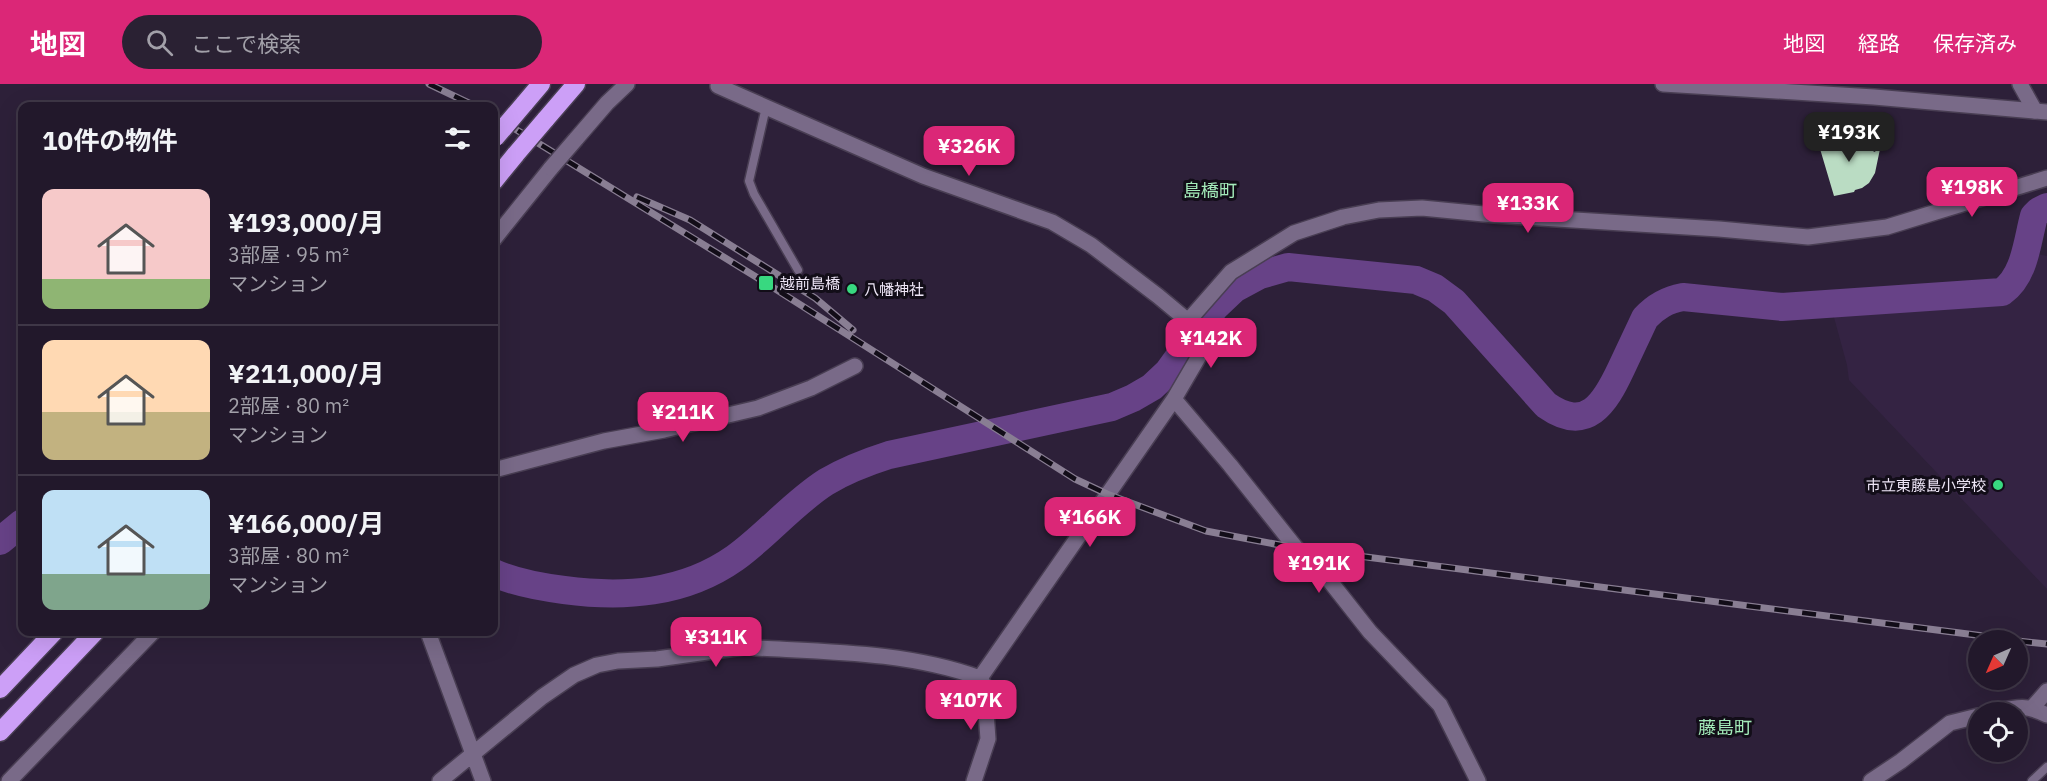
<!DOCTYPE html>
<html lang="ja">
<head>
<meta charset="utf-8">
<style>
	:root { --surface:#22182b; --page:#2a2133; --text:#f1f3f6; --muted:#a2a0a9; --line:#3f3747; --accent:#db2777 }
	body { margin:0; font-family:"IBM Plex Sans","Noto Sans JP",sans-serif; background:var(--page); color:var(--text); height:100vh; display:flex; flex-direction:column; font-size:22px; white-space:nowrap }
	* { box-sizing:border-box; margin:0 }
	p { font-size:20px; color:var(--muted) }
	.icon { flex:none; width:33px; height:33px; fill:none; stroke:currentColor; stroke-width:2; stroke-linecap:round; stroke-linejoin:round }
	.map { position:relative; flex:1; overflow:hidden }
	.details { position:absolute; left:18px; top:18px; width:480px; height:534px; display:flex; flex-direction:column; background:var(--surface); border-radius:12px; box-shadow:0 6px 24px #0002,0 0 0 2px var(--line) }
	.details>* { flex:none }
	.needle { width:39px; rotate:225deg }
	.tools { position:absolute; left:1968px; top:546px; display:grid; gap:12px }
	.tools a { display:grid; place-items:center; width:60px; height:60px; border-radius:50%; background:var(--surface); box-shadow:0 6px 24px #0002,0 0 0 2px var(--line); font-size:30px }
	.price { position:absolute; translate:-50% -51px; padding:0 14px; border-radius:12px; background:var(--accent); color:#fff; font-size:20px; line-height:39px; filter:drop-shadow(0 2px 3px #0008) }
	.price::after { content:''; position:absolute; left:50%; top:36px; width:18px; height:14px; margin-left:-9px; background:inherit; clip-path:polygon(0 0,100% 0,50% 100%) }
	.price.selected { background:#222; color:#fff }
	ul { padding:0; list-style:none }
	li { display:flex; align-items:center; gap:18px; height:150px; padding:0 24px }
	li+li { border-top:2px solid var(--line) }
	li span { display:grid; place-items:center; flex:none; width:168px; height:120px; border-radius:12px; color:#555 }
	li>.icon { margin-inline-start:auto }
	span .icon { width:72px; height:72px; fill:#fffc; stroke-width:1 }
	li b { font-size:26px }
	h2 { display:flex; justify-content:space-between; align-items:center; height:72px; padding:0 24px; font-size:26px }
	header { display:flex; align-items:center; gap:36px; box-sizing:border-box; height:84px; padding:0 30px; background:var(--accent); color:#fff }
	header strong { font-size:28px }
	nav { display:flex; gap:33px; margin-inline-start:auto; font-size:21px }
	.search { width:420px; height:54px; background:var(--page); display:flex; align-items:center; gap:15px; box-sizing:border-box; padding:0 21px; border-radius:33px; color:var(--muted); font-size:22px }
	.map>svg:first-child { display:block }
	.built { fill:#342343 }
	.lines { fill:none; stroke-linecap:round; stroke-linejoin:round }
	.river { stroke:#674287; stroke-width:28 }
	.building { fill:#badcc3 }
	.service-casing { stroke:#493e53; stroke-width:11 }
	.minor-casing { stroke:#493e53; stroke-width:18 }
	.tertiary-casing { stroke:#493e53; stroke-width:18 }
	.motorway-casing { stroke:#493e53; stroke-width:21 }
	.service { stroke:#796a88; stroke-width:8 }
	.minor { stroke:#796a88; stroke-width:15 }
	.tertiary { stroke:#796a88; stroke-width:15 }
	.motorway { stroke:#cc9ff7; stroke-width:18 }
	.rail-casing { stroke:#897e93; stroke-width:7 }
	.rail { stroke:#120d18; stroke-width:4.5; stroke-dasharray:14; stroke-linecap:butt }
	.minor-bridge-casing { stroke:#493e53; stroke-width:18; stroke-linecap:butt }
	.motorway-bridge-casing { stroke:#493e53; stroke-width:21; stroke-linecap:butt }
	.minor-bridge { stroke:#796a88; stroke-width:15 }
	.motorway-bridge { stroke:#cc9ff7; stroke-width:18 }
	.poi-dot { fill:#38d880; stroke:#120d18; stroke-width:2 }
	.labels { text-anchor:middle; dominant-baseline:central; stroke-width:6; stroke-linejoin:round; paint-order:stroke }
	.poi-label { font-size:15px; fill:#ede5f6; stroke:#120d18; text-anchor:start }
	.quarter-label { font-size:18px; fill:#a3ebb9; stroke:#120d18 }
</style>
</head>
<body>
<header>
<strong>地図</strong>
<div class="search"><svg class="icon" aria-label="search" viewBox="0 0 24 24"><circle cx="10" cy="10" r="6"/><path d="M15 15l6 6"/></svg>ここで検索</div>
<nav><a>地図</a><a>経路</a><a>保存済み</a></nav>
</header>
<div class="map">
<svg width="2047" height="697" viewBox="0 0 2047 697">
	<rect width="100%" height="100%" fill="#2d2039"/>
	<path class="built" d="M 2032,169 L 2047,172 L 2047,505 L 1849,296 L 1847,281 L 1832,226 L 1999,217 L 2010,213 L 2019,206 Z"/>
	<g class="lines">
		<path class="river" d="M 0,457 L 22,439
			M 494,489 C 516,499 540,503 564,506 C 624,514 684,510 735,474 C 767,451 793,419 826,398 C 846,386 867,378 889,371 L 1112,323 L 1133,314 L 1152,303 L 1168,288 L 1215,223 L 1234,205 L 1260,191 L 1288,183 L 1416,196 L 1435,204 L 1454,218 L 1546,321 C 1587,350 1605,319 1621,285 C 1629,268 1637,251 1645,234 C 1656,222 1667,216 1683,213 L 1782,223 L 2002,208 C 2025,192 2027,158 2034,132 L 2039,127 L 2047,123"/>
	</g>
	<path class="building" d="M 1839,51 L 1861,52 L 1868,59 L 1874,68 L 1880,65 L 1875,89 L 1869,99 L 1862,104 L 1855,106 L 1854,108 L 1834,112 L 1818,58 Z"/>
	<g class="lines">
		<g class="service-casing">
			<path id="service" d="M 766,23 L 749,97 L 754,110 L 798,186
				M 2032,697 L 2047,683"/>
		</g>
		<g class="minor-casing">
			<path id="minor" d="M 2020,0 L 2035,27
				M 718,2 L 923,92 L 1052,138 L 1091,161 L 1158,212 L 1188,237 L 1205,262 L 1174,315 L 980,594
				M 576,55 L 607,19 L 627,0
				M 494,155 L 551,84
				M 1188,237 L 1231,188 L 1294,149 L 1343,133 L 1379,126 L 1422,124 L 1494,131 L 1719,145 L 1808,153 L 1887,143 L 2047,94
				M 1174,315 L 1230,381 L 1296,464 L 1329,496 L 1370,548 L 1440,621 L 1478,697
				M 494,386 L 604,357 L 664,346 L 758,324 L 811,304 L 855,282
				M 428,548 L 483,697
				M 2032,624 L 2047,607
				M 1994,628 C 2017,623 2025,620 2047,631
				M 9,697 L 153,548
				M 440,697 L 542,613 L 574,591 L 597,581 L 618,577 L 657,575 L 750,562 L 756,564 C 831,568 908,568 980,594 L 984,601 L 988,655 L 974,697
				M 1871,697 L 1901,677 L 1950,639 L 1978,632"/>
		</g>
		<g class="tertiary-casing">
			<path id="tertiary" d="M 1663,0 L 1874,13 L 2047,28"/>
		</g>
		<g class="motorway-casing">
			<path id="motorway" d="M 524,20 L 541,0
				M 545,36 L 576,0
				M 494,97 L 516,70
				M 0,605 L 54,548
				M 0,648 L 95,548"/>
		</g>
		<use href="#service" class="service"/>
		<use href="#minor" class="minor"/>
		<use href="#tertiary" class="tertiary"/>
		<use href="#motorway" class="motorway"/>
		<g class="rail-casing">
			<path id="rail" d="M 429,0 L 475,22
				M 494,32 L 766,199 L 1075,395 L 1107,410 L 1206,447 L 1296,464 L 2015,556
				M 637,113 L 690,136 L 815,214 L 853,246
				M 2018,557 L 2047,560"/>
		</g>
		<use href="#rail" class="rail"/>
		<g class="minor-bridge-casing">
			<path id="minor-bridge" d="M 551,84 L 576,55"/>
		</g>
		<g class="motorway-bridge-casing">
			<path id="motorway-bridge" d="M 495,54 L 524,20
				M 516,70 L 545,36"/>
		</g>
		<use href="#minor-bridge" class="minor-bridge"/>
		<use href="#motorway-bridge" class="motorway-bridge"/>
	</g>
	<g class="poi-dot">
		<rect x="758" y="191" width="16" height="16" rx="3"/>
		<circle cx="852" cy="205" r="6"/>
		<circle cx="1998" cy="401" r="6"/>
	</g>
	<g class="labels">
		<g class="poi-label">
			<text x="780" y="199">越前島橋</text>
			<text x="864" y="205">八幡神社</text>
			<text x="1986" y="401" text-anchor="end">市立東藤島小学校</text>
		</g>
		<g class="quarter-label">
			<text x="1210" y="106">島橋町</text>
			<text x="1725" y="643">藤島町</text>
		</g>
	</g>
</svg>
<div class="tools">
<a><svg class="needle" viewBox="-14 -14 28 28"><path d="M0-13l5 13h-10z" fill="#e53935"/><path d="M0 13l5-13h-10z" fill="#a2a0a9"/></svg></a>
<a><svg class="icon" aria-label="locate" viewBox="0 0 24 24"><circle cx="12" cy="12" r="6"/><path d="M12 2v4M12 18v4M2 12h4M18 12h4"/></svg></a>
</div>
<b class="price selected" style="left:1849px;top:79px">¥193K</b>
<b class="price" style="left:969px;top:93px">¥326K</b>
<b class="price" style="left:1972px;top:134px">¥198K</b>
<b class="price" style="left:1528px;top:150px">¥133K</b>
<b class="price" style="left:1211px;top:285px">¥142K</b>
<b class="price" style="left:683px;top:359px">¥211K</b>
<b class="price" style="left:1090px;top:464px">¥166K</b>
<b class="price" style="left:1319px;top:510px">¥191K</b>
<b class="price" style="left:716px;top:584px">¥311K</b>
<b class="price" style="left:971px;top:647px">¥107K</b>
<section class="details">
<h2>10件の物件<svg class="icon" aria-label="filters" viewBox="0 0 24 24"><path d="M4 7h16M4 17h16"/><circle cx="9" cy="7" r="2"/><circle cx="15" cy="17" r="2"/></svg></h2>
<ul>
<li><span style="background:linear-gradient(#f6c9c9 75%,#8fb573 0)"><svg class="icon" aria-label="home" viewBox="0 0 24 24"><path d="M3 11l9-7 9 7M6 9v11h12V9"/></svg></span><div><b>¥193,000/月</b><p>3部屋 · 95 m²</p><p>マンション</p></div></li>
<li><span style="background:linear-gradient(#ffd9b3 60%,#c2b280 0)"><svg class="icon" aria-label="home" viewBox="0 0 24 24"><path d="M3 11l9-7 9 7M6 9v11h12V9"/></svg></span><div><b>¥211,000/月</b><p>2部屋 · 80 m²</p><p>マンション</p></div></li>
<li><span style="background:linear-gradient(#bfe0f5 70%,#7fa58c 0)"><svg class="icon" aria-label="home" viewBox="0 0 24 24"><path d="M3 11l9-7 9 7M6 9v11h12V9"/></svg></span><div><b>¥166,000/月</b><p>3部屋 · 80 m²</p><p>マンション</p></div></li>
</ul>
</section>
</div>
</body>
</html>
